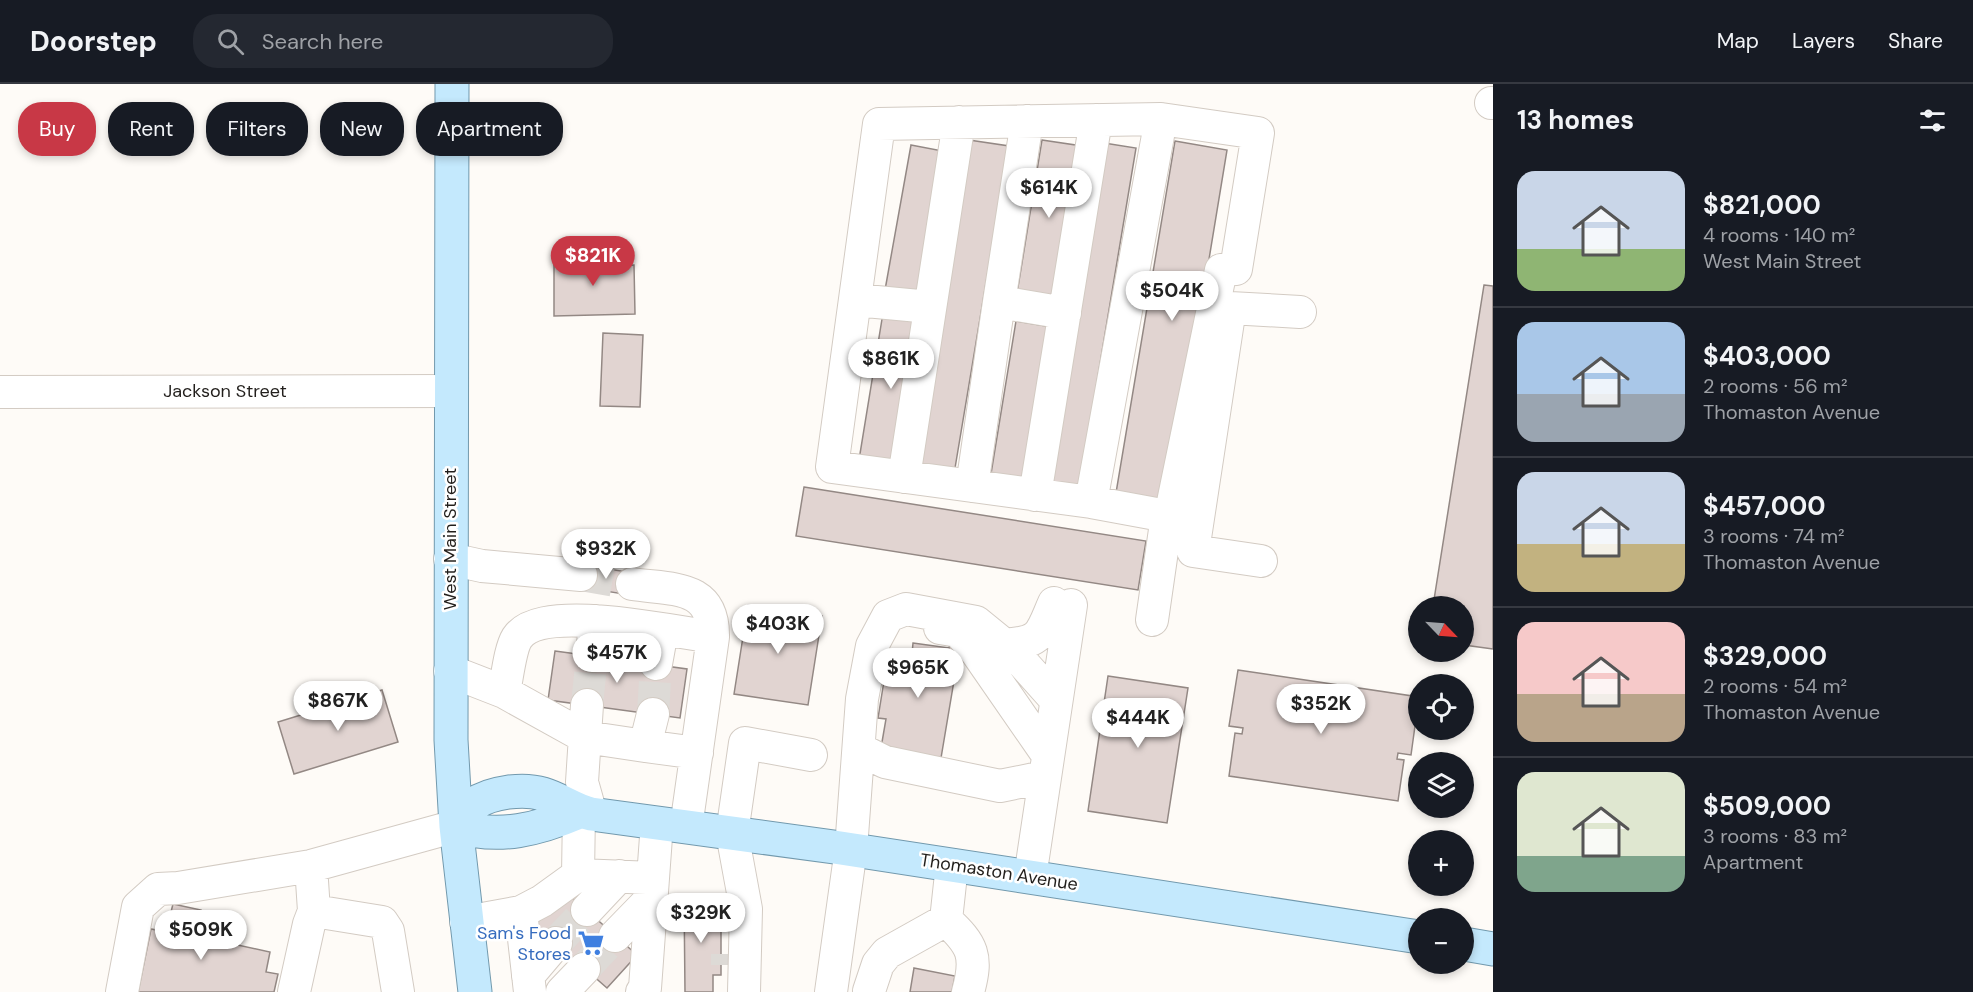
<!DOCTYPE html>
<html lang="en">
<head>
<meta charset="utf-8">
<style>
	:root { --surface:#171b24; --page:#242831; --text:#f1f3f6; --muted:#9ea1a6; --line:#363941; --accent:#c83846 }
	body { margin:0; font-family:"DM Sans",sans-serif; background:var(--page); color:var(--text); height:100vh; display:flex; flex-direction:column; font-size:22px; white-space:nowrap }
	* { box-sizing:border-box; margin:0 }
	p { font-size:20px; color:var(--muted) }
	.icon { flex:none; width:33px; height:33px; fill:none; stroke:currentColor; stroke-width:2; stroke-linecap:round; stroke-linejoin:round }
	.map { position:relative; flex:1; overflow:hidden }
	.details { display:flex; flex-direction:column; background:var(--surface); width:480px }
	.details>* { flex:none }
	.hud { position:absolute; left:18px; top:18px; width:570px; height:54px; display:flex; gap:12px }
	.needle { width:39px; rotate:115deg }
	.tools { position:absolute; left:1408px; top:512px; display:grid; gap:12px }
	.tools a { display:grid; place-items:center; width:66px; height:66px; border-radius:50%; background:var(--surface); box-shadow:0 3px 9px #0003; font-size:30px }
	.price { position:absolute; translate:-50% -51px; padding:0 14px; border-radius:21px; background:#fff; color:#222; font-size:20px; line-height:39px; filter:drop-shadow(0 2px 3px #0008) }
	.price::after { content:''; position:absolute; left:50%; top:36px; width:18px; height:14px; margin-left:-9px; background:inherit; clip-path:polygon(0 0,100% 0,50% 100%) }
	.price.on { background:var(--accent); color:#fff }
	ul { padding:0; list-style:none }
	li { display:flex; align-items:center; gap:18px; height:150px; padding:0 24px }
	li+li { border-top:2px solid var(--line) }
	li span { display:grid; place-items:center; flex:none; width:168px; height:120px; border-radius:18px; color:#555 }
	li>.icon { margin-inline-start:auto }
	span .icon { width:72px; height:72px; fill:#fffc; stroke-width:1 }
	li b { font-size:26px }
	h2 { display:flex; justify-content:space-between; align-items:center; height:72px; padding:0 24px; font-size:26px }
	.pill { padding:0 21px; border-radius:24px; background:var(--surface); box-shadow:0 3px 9px #0003; font-size:21px; line-height:54px }
	.pill.on { background:var(--accent); color:#fff }
	header { display:flex; align-items:center; gap:36px; box-sizing:border-box; height:84px; padding:0 30px; background:var(--surface); border-bottom:2px solid var(--line) }
	header strong { font-size:28px }
	nav { display:flex; gap:33px; margin-inline-start:auto; font-size:21px }
	.search { width:420px; height:54px; background:var(--page); display:flex; align-items:center; gap:15px; box-sizing:border-box; padding:0 21px; border-radius:24px; color:var(--muted); font-size:22px }
	main { display:flex; flex:1; min-height:0 }
	.map>svg:first-child { display:block }
	.building { fill:#e1d4d1; stroke:#938884; stroke-width:1.5 }
	.lines { fill:none; stroke-linecap:round; stroke-linejoin:round }
	.minor-tunnel { stroke:#dddad6; stroke-width:32; stroke-dasharray:32 16; stroke-linecap:butt }
	.minor-casing { stroke:#d3cbc3; stroke-width:34 }
	.major-casing { stroke:#7299ad; stroke-width:35 }
	.minor { stroke:#fff; stroke-width:32 }
	.major { stroke:#c4e9fd; stroke-width:33 }
	.labels { text-anchor:middle; dominant-baseline:central; stroke-width:5; stroke-linejoin:round; paint-order:stroke }
	.street-label { font-size:18px; fill:#221f1c; stroke:#fff }
	.shop-label { font-size:18px; fill:#366cbe; stroke:#fff; text-anchor:end }
</style>
</head>
<body>
<header>
<strong>Doorstep</strong>
<div class="search"><svg class="icon" aria-label="search" viewBox="0 0 24 24"><circle cx="10" cy="10" r="6"/><path d="M15 15l6 6"/></svg>Search here</div>
<nav><a>Map</a><a>Layers</a><a>Share</a></nav>
</header>
<main>
<div class="map">
<svg width="1493" height="908" viewBox="0 0 1493 908">
	<rect width="100%" height="100%" fill="#fefbf7"/>
	<path class="building" d="M 969,56 L 1009,62 L 954,390 L 913,383 Z
		M 1042,56 L 1082,62 L 1057,215 L 1017,209 Z
		M 1175,57 L 1227,66 L 1169,418 L 1116,409 Z
		M 1104,59 L 1136,64 L 1078,412 L 1045,406 Z
		M 911,61 L 948,68 L 924,213 L 885,206 Z
		M 606,172 L 606,182 L 634,181 L 635,230 L 554,232 L 554,174 Z
		M 1484,201 L 1493,202 L 1493,565 L 1464,561 L 1464,522 L 1433,522 Z
		M 883,229 L 923,235 L 898,383 L 859,376 Z
		M 1016,237 L 1052,243 L 1026,402 L 990,396 Z
		M 603,249 L 643,251 L 640,323 L 600,322 Z
		M 804,403 L 1146,457 L 1138,506 L 796,452 Z
		M 583,481 L 634,489 L 630,511 L 579,503 Z
		M 748,521 L 822,532 L 808,621 L 734,610 Z
		M 913,559 L 949,564 L 950,559 L 960,561 L 941,674 L 881,664 L 886,635 L 878,634 L 889,566 L 912,570 Z
		M 555,567 L 687,585 L 680,634 L 548,616 Z
		M 1238,586 L 1419,613 L 1411,671 L 1398,669 L 1397,675 L 1404,676 L 1398,717 L 1229,692 L 1235,649 L 1242,650 L 1243,644 L 1229,642 Z
		M 1108,592 L 1188,604 L 1167,739 L 1088,727 Z
		M 382,606 L 398,658 L 294,690 L 278,638 Z
		M 565,807 L 637,871 L 607,904 L 535,841 Z
		M 684,811 L 713,811 L 713,841 L 721,841 L 721,891 L 713,891 L 713,908 L 685,908 Z
		M 173,820 L 201,826 L 196,852 L 270,868 L 266,888 L 278,890 L 274,908 L 138,908 L 151,845 L 166,848 Z
		M 914,884 L 955,892 L 952,908 L 910,908 Z"/>
	<g class="lines">
		<path class="minor-tunnel" d="M 581,491 L 632,500
			M 587,621 L 592,572
			M 653,630 L 656,580
			M 556,859 L 587,826
			M 727,870 L 727,881
			M 584,885 L 615,852"/>
		<g class="minor-casing">
			<path id="minor" d="M 1491,19 L 1493,19
				M 1161,35 L 1258,49 L 1236,185 L 1221,186 L 1171,428 L 1167,432
				M 855,216 L 930,223
				M 999,218 L 1027,37
				M 0,308 L 450,307
				M 904,393 L 959,38
				M 972,402 L 999,218 L 1065,229
				M 1035,411 L 1096,36
				M 1091,418 L 1161,35 L 879,40 L 832,383 L 1091,418 L 1167,432 L 1152,536
				M 450,475 L 482,482 L 581,491
				M 1261,477 L 1193,467 L 1230,224 L 1300,228
				M 632,500 C 672,506 714,500 713,553
				M 940,544 L 958,547 L 975,566 L 1047,670
				M 1004,561 C 1042,558 1040,551 1054,519
				M 592,572 L 595,537
				M 656,580 L 662,547
				M 450,587 L 504,608 L 585,653 L 645,662
				M 504,608 C 507,595 510,565 517,554 C 540,518 673,548 713,553 L 686,743
				M 587,621 L 582,698 L 591,730
				M 653,630 L 645,662 L 697,669
				M 859,665 L 885,678 L 1000,702 L 1044,693
				M 311,782 L 314,827 L 382,838 L 388,847 L 398,908
				M 578,791 L 579,728
				M 1030,793 L 1071,521
				M 587,826 L 619,792
				M 946,836 C 973,861 978,872 968,908
				M 946,836 L 952,781
				M 466,838 L 521,828
				M 615,852 L 652,814
				M 528,892 L 556,859
				M 869,907 L 878,880 L 887,869 L 946,836
				M 122,908 L 138,823 L 158,805 L 178,804 L 311,782 L 456,742
				M 294,908 L 309,840 L 314,827
				M 530,908 L 521,828 L 542,817 L 578,791 L 653,794
				M 562,908 L 584,885
				M 642,908 L 645,904 L 657,739
				M 744,908 L 746,825 L 732,749 L 745,659 L 811,671
				M 831,908 L 851,765 L 862,615 L 872,562 L 888,532 L 906,525 L 976,538 L 1013,568 L 1056,616"/>
		</g>
		<g class="major-casing">
			<path id="major" d="M 452,0 L 451,656 L 456,742 L 475,908
				M 456,742 C 462,734 466,726 474,720 C 491,708 523,704 543,710 C 560,715 574,726 591,730 L 834,763 L 1419,853
				M 456,742 C 499,756 539,745 579,728
				M 1464,860 L 1493,865"/>
		</g>
		<use href="#minor" class="minor"/>
		<use href="#major" class="major"/>
	</g>
	<defs>
		<g id="supermarket-bare" transform="scale(2.07)"><path d="M-6-5.5h2.5l.6 2H6L4.5 2H-2.5L-4.4-4H-6ZM-1.5 3.2a1.3 1.3 0 1 0 .1 0ZM3 3.2a1.3 1.3 0 1 0 .1 0Z" fill="#3f7fe0" stroke="#fff" stroke-width="2.5" paint-order="stroke"/></g>
	</defs>
	<g fill-rule="evenodd">
		<use href="#supermarket-bare" x="591" y="859"/>
	</g>
	<g class="labels">
		<g class="street-label">
			<text x="225" y="307">Jackson Street</text>
			<text transform="translate(450 455) rotate(-90)">West Main Street</text>
			<text transform="translate(999 788) rotate(9)">Thomaston Avenue</text>
		</g>
		<g class="shop-label">
			<text x="571" y="849">Sam's Food<tspan x="571" dy="21">Stores</tspan></text>
		</g>
	</g>
</svg>
<div class="tools">
<a><svg class="needle" viewBox="-14 -14 28 28"><path d="M0-13l5 13h-10z" fill="#e53935"/><path d="M0 13l5-13h-10z" fill="#9ea1a6"/></svg></a>
<a><svg class="icon" aria-label="locate" viewBox="0 0 24 24"><circle cx="12" cy="12" r="6"/><path d="M12 2v4M12 18v4M2 12h4M18 12h4"/></svg></a>
<a><svg class="icon" aria-label="layers" viewBox="0 0 24 24"><path d="M12 4l9 5-9 5-9-5zM3 14l9 5 9-5"/></svg></a>
<a>+</a>
<a>−</a>
</div>
<b class="price" style="left:1049px;top:135px">$614K</b>
<b class="price on" style="left:593px;top:203px">$821K</b>
<b class="price" style="left:1172px;top:238px">$504K</b>
<b class="price" style="left:891px;top:306px">$861K</b>
<b class="price" style="left:606px;top:496px">$932K</b>
<b class="price" style="left:778px;top:571px">$403K</b>
<b class="price" style="left:617px;top:600px">$457K</b>
<b class="price" style="left:918px;top:615px">$965K</b>
<b class="price" style="left:338px;top:648px">$867K</b>
<b class="price" style="left:1321px;top:651px">$352K</b>
<b class="price" style="left:1138px;top:665px">$444K</b>
<b class="price" style="left:701px;top:860px">$329K</b>
<b class="price" style="left:201px;top:877px">$509K</b>
<div class="hud">
<a class="pill on">Buy</a>
<a class="pill">Rent</a>
<a class="pill">Filters</a>
<a class="pill">New</a>
<a class="pill">Apartment</a>
</div>
</div>
<section class="details">
<h2>13 homes<svg class="icon" aria-label="filters" viewBox="0 0 24 24"><path d="M4 7h16M4 17h16"/><circle cx="9" cy="7" r="2"/><circle cx="15" cy="17" r="2"/></svg></h2>
<ul>
<li><span style="background:linear-gradient(#c9d6e8 65%,#8fb573 0)"><svg class="icon" aria-label="home" viewBox="0 0 24 24"><path d="M3 11l9-7 9 7M6 9v11h12V9"/></svg></span><div><b>$821,000</b><p>4 rooms · 140 m²</p><p>West Main Street</p></div></li>
<li><span style="background:linear-gradient(#a9c7e8 60%,#9aa5b1 0)"><svg class="icon" aria-label="home" viewBox="0 0 24 24"><path d="M3 11l9-7 9 7M6 9v11h12V9"/></svg></span><div><b>$403,000</b><p>2 rooms · 56 m²</p><p>Thomaston Avenue</p></div></li>
<li><span style="background:linear-gradient(#c9d6e8 60%,#c2b280 0)"><svg class="icon" aria-label="home" viewBox="0 0 24 24"><path d="M3 11l9-7 9 7M6 9v11h12V9"/></svg></span><div><b>$457,000</b><p>3 rooms · 74 m²</p><p>Thomaston Avenue</p></div></li>
<li><span style="background:linear-gradient(#f6c9c9 60%,#b9a48a 0)"><svg class="icon" aria-label="home" viewBox="0 0 24 24"><path d="M3 11l9-7 9 7M6 9v11h12V9"/></svg></span><div><b>$329,000</b><p>2 rooms · 54 m²</p><p>Thomaston Avenue</p></div></li>
<li><span style="background:linear-gradient(#dfe7d0 70%,#7fa58c 0)"><svg class="icon" aria-label="home" viewBox="0 0 24 24"><path d="M3 11l9-7 9 7M6 9v11h12V9"/></svg></span><div><b>$509,000</b><p>3 rooms · 83 m²</p><p>Apartment</p></div></li>
</ul>
</section>
</main>
</body>
</html>
